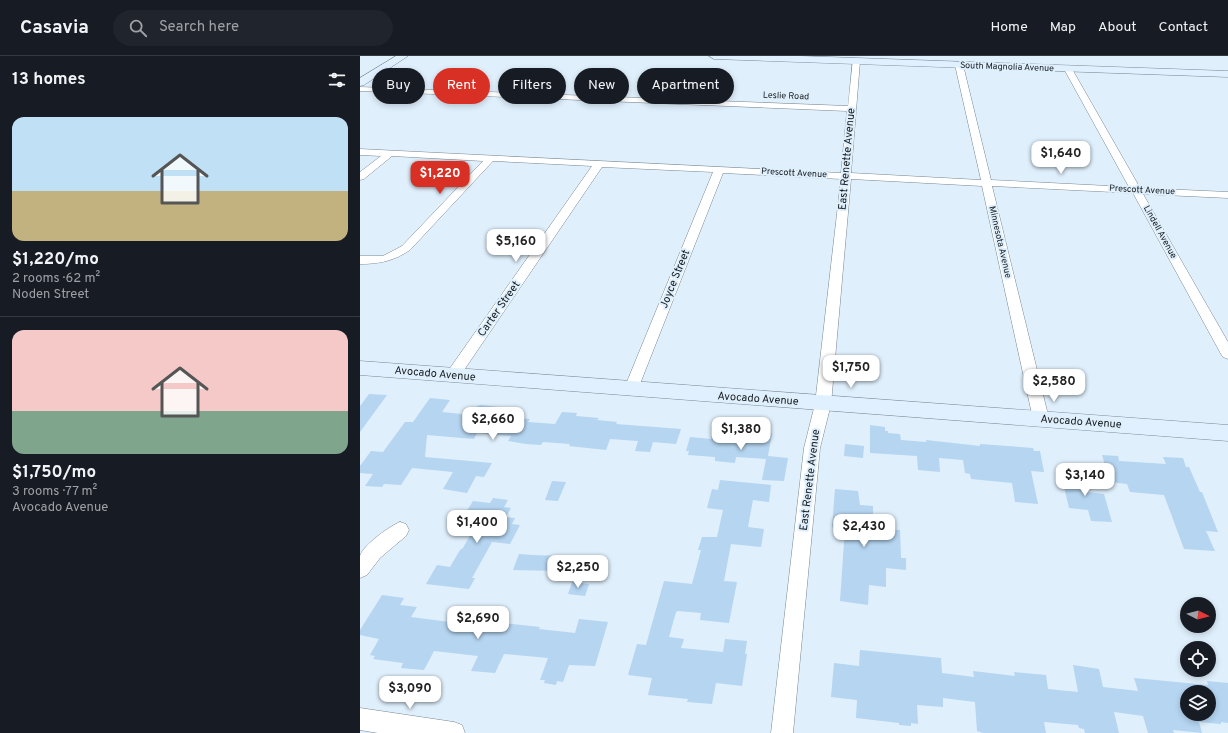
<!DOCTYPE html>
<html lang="en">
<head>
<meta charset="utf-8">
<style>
	:root { --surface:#171b24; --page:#20242c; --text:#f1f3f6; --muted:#9ea1a6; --line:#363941; --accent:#d93025 }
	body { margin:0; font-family:Overpass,sans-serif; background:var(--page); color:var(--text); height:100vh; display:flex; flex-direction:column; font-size:15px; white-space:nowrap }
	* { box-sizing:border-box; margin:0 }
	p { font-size:13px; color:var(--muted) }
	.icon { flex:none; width:22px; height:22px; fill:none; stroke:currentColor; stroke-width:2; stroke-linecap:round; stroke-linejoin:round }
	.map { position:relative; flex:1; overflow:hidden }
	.drawer { display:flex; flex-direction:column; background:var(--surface); width:360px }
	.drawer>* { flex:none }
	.guide { position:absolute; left:12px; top:12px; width:380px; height:36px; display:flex; gap:8px }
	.needle { width:26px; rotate:96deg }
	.buttons { position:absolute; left:820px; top:541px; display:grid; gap:8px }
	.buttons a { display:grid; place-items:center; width:36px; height:36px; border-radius:50%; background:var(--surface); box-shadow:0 2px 6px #0003; font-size:20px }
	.price { position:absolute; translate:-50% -34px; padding:0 9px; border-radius:8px; background:#fff; color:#222; font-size:13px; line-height:26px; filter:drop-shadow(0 1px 2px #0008) }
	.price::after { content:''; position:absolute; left:50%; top:24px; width:12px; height:9px; margin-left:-6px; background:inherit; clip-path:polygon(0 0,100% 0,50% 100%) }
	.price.selected { background:var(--accent); color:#fff }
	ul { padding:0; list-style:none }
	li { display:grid; align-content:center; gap:8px; height:212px; padding:0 12px }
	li+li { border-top:1px solid var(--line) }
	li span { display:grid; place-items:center; height:124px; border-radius:12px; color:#555 }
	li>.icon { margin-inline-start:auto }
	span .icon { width:72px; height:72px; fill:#fffc; stroke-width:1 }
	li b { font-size:17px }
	h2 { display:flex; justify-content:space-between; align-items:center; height:48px; padding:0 12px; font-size:17px }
	.tag { padding:0 14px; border-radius:18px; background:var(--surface); box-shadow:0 2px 6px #0003; font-size:14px; line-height:36px }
	.tag.selected { background:var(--accent); color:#fff }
	header { display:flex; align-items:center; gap:24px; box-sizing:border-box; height:56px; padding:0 20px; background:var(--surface); border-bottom:1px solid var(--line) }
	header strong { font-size:19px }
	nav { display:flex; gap:22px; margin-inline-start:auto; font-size:14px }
	.search { width:280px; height:36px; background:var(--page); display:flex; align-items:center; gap:10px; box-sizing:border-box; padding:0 14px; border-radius:22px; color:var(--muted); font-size:15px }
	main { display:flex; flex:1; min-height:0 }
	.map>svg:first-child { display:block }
	.building { fill:#b5d5f1; fill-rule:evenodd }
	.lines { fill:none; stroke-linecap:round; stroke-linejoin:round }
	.street-casing { stroke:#788692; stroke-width:1 }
	.secondary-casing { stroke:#788692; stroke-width:1 }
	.street { fill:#fff; fill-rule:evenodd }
	.secondary { fill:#e0f0fe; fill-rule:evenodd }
	.labels { text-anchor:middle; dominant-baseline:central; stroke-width:4; stroke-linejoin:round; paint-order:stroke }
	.far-street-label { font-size:9px; fill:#141a1e; stroke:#dfeffc }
	.street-label { font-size:11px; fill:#141a1e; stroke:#dfeffc }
</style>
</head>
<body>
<header>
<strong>Casavia</strong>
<div class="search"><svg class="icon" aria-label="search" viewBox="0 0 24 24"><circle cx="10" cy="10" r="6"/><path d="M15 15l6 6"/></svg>Search here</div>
<nav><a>Home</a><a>Map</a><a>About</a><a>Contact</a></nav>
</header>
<main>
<section class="drawer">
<h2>13 homes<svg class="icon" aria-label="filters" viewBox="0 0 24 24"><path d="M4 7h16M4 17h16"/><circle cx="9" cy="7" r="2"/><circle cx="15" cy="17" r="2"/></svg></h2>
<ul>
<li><span style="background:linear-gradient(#bfe0f5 60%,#c2b280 0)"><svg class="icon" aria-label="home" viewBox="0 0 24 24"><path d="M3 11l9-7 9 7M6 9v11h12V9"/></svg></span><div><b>$1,220/mo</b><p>2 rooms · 62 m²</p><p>Noden Street</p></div></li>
<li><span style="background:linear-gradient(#f6c9c9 65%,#7fa58c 0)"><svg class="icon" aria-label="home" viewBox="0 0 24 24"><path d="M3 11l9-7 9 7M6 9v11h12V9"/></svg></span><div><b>$1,750/mo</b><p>3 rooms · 77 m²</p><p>Avocado Avenue</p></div></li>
</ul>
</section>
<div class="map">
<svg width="868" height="677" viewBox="0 0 868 677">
	<rect width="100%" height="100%" fill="#dfeffc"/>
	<path class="building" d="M 9,338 L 27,339 L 0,376 L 0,350 Z
		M 70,342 L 90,344 L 82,356 L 111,359 L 117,350 L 121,349 L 157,353 L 152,362 L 170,363 L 168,366 L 195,368 L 202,356 L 217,357 L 216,360 L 239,362 L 237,364 L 257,366 L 256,368 L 321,373 L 316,388 L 293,386 L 290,396 L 275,395 L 278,385 L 250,383 L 246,394 L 209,390 L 210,388 L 183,386 L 181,389 L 166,388 L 148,385 L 151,380 L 117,377 L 114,383 L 67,379 L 65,401 L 132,407 L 124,421 L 116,420 L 107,437 L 83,433 L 93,416 L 52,412 L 41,429 L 24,428 L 22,431 L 5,430 L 13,418 L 0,417 L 0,410 L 11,395 L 23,396 L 45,366 L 53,366 Z
		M 510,369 L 525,371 L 525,375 L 528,375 L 528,377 L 540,378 L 541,384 L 566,386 L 566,384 L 620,390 L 620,388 L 673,392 L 674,395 L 680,395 L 684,416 L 671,415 L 678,448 L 655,446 L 652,427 L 611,423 L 610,418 L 605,417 L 603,404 L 579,402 L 580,416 L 558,414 L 557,400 L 510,397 Z
		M 376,373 L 412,377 L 408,400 L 428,402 L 424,425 L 402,424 L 406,403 L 376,401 L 375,407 L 355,405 L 355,401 L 328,399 L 329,395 L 326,395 L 330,381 L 351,383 L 352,380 L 374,382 Z
		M 485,388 L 504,390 L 503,402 L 484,400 Z
		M 742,399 L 758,400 L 759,405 L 806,408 L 803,401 L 823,402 L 826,411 L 829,411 L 840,436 L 842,436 L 858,476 L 846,475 L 855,495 L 824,493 L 804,439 L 770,436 L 767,428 L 750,426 Z
		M 700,414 L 722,416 L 727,436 L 744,438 L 752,466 L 731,465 L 728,454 L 709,452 Z
		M 360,424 L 411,429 L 409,446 L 393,444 L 388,471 L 404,473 L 401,491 L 371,488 L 364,525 L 377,526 L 369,567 L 340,564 L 341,557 L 318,555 L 316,556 L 309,581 L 324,583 L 321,592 L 363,596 L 365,583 L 387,585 L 385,598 L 387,598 L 382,630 L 356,627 L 352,648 L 327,646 L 328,643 L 288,639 L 292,622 L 268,619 L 277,588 L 286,589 L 304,525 L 332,528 L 341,494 L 338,494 L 342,481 L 357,481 L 363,454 L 347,452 L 352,433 L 358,434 Z
		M 192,425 L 206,426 L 198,445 L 185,444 Z
		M 475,433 L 498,435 L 500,449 L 513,450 L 513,473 L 540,474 L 541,502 L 546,502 L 546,514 L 526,512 L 526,531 L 509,529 L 508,549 L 480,545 L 485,472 L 472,471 Z
		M 133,442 L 148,444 L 144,451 L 151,452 L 146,461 L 155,462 L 152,468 L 160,469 L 150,488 L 132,486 L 112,522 L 115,522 L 109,533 L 66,528 L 77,509 L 90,511 L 100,494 L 103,492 L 119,463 L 103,461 L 113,445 L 130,447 Z
		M 159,498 L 173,499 L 202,500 L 198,515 L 153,514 Z
		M 212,526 L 229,528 L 225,540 L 208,538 Z
		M 22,539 L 44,542 L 40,549 L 57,551 L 51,561 L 97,567 L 105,550 L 120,552 L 114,564 L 180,571 L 179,573 L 215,577 L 219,563 L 248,566 L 235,610 L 209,609 L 203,626 L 197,625 L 196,629 L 184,627 L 185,624 L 180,624 L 188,602 L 144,598 L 135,617 L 111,615 L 118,600 L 74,595 L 64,614 L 41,612 L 43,607 L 13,603 L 15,600 L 10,599 L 19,583 L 0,579 L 0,574 Z
		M 500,594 L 581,602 L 582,617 L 614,621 L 613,615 L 655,620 L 654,616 L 686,619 L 688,633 L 718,636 L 713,609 L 739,613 L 743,631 L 778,635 L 774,622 L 848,629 L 847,625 L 868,627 L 868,667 L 861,666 L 861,668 L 839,666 L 842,677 L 813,674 L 814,677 L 788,677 L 783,660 L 754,656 L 759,677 L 725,677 L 724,673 L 719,672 L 718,669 L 684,666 L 686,677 L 623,677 L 617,675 L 615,646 L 583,642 L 583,651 L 557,649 L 558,668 L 551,667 L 551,670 L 539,669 L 539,667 L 496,662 L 497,644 L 471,641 L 474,607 L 499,610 ZM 827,636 L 849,636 L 849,658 L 827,658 Z"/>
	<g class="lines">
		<g class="street-casing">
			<path id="street" d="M 493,3 L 499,3 L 500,5 L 491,117 L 621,124 L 595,9 L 599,7 L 603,9 L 631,124 L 769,131 L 704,13 L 708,11 L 712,13 L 780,132 L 868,136 L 868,142 L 783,138 L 868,286 L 868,303 L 863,301 L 861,298 L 773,137 L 632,130 L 689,363 L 687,367 L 681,369 L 675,367 L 673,363 L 622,130 L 491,123 L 471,348 L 460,392 L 433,677 L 411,677 L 444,392 L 455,348 L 481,123 L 363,117 L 278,333 L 276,337 L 271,338 L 266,337 L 264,333 L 353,116 L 242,111 L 98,323 L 93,324 L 88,323 L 86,319 L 88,315 L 232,110 L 133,105 L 50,194 C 34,205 19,208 0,208 L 0,200 L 23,200 L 42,190 L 123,105 L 32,100 L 4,123 L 0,124 L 0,116 L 21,100 L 0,99 L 0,93 L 481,117 L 487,55 L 0,35 L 0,31 L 488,50 Z
				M 40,466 L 46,468 L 49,474 L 46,480 L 20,502 L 7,519 L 0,522 C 0,515 0,507 0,500 C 2,490 31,469 40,466 Z
				M 0,652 L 94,666 L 102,669 L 105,677 L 18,677 L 0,674 Z"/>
		</g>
		<g class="secondary-casing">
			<path id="secondary" d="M 36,0 L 48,0 L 4,29 L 0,30 L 0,22 Z
				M 349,0 L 440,0 L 868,15 L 868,21 L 354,3 Z
				M 0,305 L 868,369 L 868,385 L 0,319 Z"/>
		</g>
		<use href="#street" class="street"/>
		<use href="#secondary" class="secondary"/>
	</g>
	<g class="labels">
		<g class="far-street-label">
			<text transform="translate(647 11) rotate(2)">South Magnolia Avenue</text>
			<text transform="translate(426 40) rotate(2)">Leslie Road</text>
			<text transform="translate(434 117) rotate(3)">Prescott Avenue</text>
			<text transform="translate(782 134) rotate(3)">Prescott Avenue</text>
			<text transform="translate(800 176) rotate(61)">Lindell Avenue</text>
			<text transform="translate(640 186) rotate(77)">Minnesota Avenue</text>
		</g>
		<g class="street-label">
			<text transform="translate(487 103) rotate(-85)">East Renette Avenue</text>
			<text transform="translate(315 223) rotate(-68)">Joyce Street</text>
			<text transform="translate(139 253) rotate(-55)">Carter Street</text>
			<text transform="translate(75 318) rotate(5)">Avocado Avenue</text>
			<text transform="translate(398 343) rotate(4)">Avocado Avenue</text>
			<text transform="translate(721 366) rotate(4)">Avocado Avenue</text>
			<text transform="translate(450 424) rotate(-83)">East Renette Avenue</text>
		</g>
	</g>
</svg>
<div class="buttons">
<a><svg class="needle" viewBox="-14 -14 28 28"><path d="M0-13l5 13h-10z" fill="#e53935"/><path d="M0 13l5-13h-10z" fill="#9ea1a6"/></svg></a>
<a><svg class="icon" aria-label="locate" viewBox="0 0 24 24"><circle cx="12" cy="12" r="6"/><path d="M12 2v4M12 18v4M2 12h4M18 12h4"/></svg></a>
<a><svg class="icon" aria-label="layers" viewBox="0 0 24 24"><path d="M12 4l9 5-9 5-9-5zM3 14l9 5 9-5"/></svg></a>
</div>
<b class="price" style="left:701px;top:119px">$1,640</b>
<b class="price selected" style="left:80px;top:139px">$1,220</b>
<b class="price" style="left:156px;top:207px">$5,160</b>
<b class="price" style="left:491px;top:333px">$1,750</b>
<b class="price" style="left:694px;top:347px">$2,580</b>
<b class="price" style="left:133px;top:385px">$2,660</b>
<b class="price" style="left:381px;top:395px">$1,380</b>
<b class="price" style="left:725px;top:441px">$3,140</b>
<b class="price" style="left:117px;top:488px">$1,400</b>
<b class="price" style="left:504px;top:492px">$2,430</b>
<b class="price" style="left:218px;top:533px">$2,250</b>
<b class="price" style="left:118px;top:584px">$2,690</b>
<b class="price" style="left:50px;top:654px">$3,090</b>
<div class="guide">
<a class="tag">Buy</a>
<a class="tag selected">Rent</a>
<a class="tag">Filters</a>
<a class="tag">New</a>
<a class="tag">Apartment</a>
</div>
</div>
</main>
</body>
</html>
